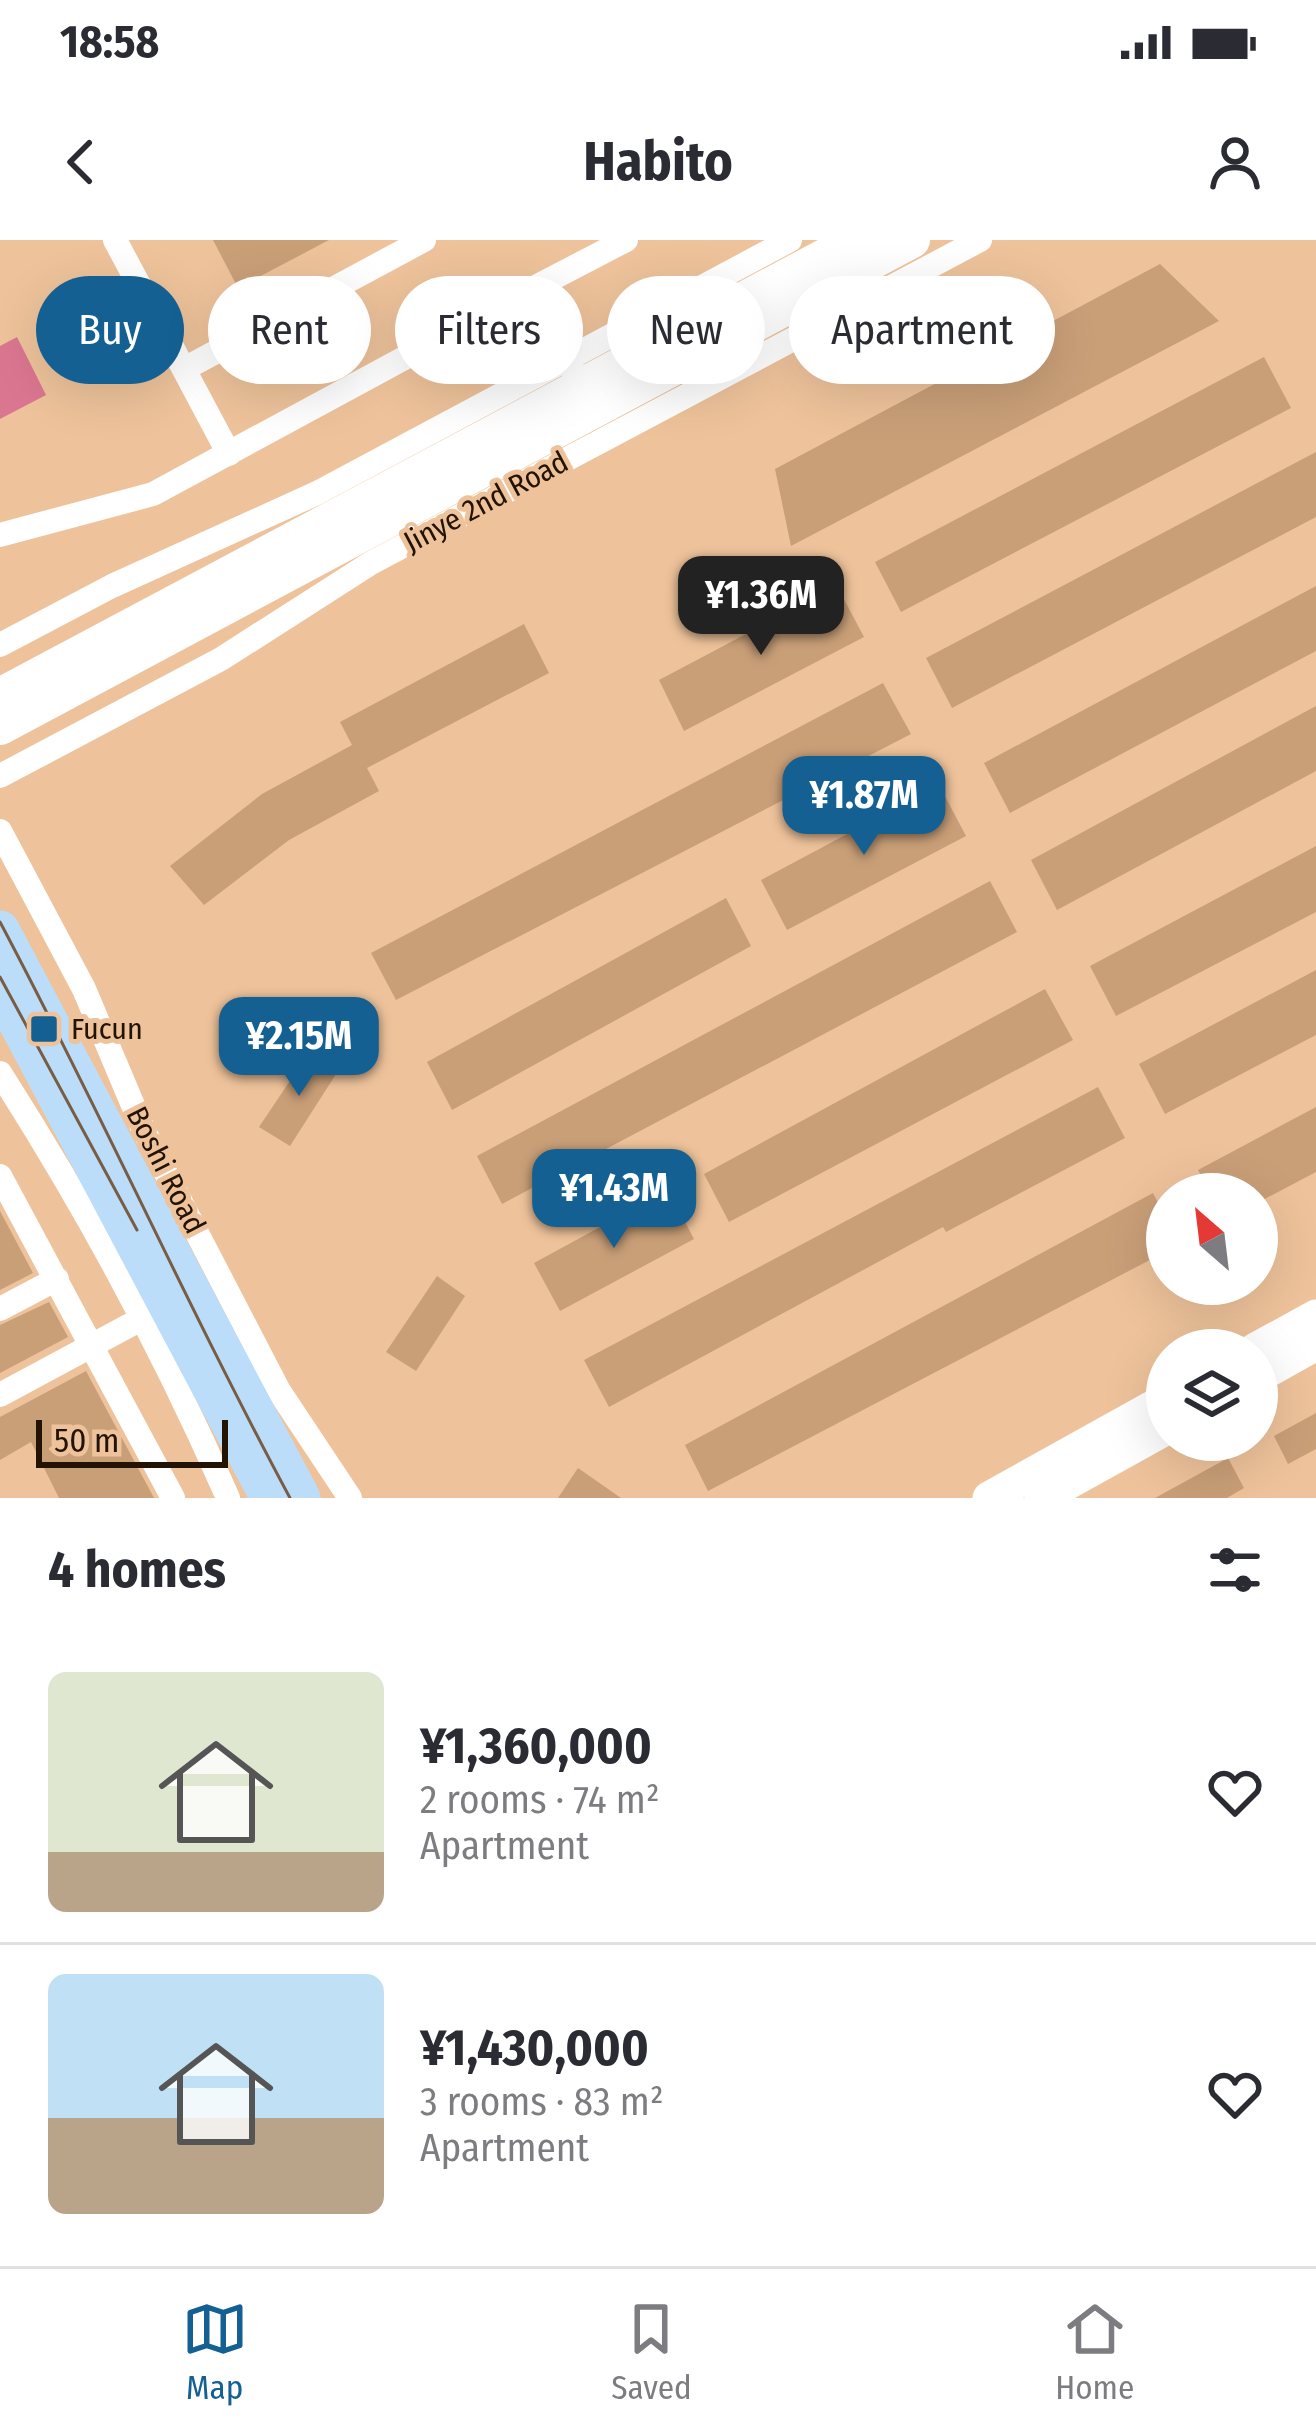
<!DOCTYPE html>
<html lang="en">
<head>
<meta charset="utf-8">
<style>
	:root { --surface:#fff; --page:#f2f2f3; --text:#2b2b33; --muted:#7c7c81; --line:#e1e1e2; --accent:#146093 }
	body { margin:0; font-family:"Fira Sans Condensed",sans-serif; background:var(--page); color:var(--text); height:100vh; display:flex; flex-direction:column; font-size:45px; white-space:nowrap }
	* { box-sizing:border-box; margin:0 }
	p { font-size:39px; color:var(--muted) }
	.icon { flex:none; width:66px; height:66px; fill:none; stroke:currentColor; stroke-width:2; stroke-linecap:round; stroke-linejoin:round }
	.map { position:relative; height:1258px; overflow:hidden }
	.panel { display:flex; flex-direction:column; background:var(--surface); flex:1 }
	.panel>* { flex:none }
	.guide { position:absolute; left:36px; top:36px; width:1245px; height:108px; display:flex; gap:24px }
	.needle { width:78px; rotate:332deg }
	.buttons { position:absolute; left:1146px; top:933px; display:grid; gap:24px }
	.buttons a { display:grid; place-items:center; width:132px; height:132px; border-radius:50%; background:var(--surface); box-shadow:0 12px 48px #0002; font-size:60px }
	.scale { position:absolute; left:36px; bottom:30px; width:192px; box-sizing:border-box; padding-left:12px; border:6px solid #221305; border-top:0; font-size:33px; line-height:42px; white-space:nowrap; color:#221305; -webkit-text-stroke:9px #eec39b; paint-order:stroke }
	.price { position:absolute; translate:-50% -102px; padding:0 27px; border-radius:24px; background:var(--accent); color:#fff; font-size:39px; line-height:78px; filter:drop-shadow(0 3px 6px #0008) }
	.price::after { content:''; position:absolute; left:50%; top:72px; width:36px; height:27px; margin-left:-18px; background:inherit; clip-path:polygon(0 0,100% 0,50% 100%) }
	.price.current { background:#222; color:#fff }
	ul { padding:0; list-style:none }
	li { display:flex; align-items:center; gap:36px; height:300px; padding:0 48px }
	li+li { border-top:3px solid var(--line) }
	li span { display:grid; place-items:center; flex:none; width:336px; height:240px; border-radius:18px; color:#555 }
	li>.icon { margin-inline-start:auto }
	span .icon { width:144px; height:144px; fill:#fffc; stroke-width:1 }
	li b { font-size:51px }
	h2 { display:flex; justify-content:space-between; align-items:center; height:144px; padding:0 48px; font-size:51px }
	.tag { padding:0 42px; border-radius:54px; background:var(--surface); box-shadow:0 12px 48px #0002; font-size:42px; line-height:108px }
	.tag.current { background:var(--accent); color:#fff }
	.status { display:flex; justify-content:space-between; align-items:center; height:84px; padding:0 60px; background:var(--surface); direction:ltr }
	.status svg { height:33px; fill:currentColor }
	header { display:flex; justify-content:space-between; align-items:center; height:156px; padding:0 48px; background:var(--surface); font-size:54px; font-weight:700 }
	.menu { display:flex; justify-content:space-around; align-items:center; height:168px; border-top:3px solid var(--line); background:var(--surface); font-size:33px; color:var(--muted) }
	.menu a { display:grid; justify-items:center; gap:6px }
	.menu .current { color:var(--accent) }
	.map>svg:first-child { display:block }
	.green { fill:#db7690 }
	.building { fill:#c99f78 }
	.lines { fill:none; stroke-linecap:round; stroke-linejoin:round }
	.minor { stroke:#fff; stroke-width:24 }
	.tertiary { stroke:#fff; stroke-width:33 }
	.secondary { stroke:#fff; stroke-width:36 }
	.primary { stroke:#bbddfa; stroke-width:39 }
	.tram { stroke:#785d44; stroke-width:3 }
	.poi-dot { fill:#146093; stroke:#eec39b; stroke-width:4.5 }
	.labels { text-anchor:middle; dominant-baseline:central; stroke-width:10; stroke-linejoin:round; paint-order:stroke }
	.street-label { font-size:30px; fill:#221305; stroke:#eec39b }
	.poi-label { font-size:30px; fill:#221305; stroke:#eec39b; text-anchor:start }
</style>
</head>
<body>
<div class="status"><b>18:58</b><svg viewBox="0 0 49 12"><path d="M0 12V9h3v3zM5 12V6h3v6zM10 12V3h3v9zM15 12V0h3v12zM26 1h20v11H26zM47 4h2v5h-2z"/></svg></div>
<header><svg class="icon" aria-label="back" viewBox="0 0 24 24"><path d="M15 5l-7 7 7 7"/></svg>Habito<svg class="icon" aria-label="person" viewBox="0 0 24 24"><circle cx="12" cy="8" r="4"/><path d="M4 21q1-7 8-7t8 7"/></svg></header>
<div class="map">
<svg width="1316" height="1258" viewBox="0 0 1316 1258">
	<rect width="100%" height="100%" fill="#eec39b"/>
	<path class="green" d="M 17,97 L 46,155 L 0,179 L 0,106 Z"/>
	<path class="building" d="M 213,0 L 329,0 L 238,48 Z
		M 1160,24 L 1219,81 L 791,306 L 775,229 Z
		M 1264,117 L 1291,168 L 901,372 L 875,322 Z
		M 1316,212 L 1316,277 L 952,468 L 926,418 Z
		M 837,346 L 864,397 L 684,491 L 659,440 Z
		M 1316,346 L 1316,411 L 1010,573 L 984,523 Z
		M 524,384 L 549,433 L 367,528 L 379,551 L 289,600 L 204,665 L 170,626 L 262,554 L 352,505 L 340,482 Z
		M 883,443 L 911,494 L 396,760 L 371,713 Z
		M 1316,466 L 1316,531 L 1057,670 L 1031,620 Z
		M 939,545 L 966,596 L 787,690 L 761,640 Z
		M 1316,606 L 1316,672 L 1116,776 L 1090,726 Z
		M 990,641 L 1017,692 L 502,964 L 477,916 Z
		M 726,658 L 751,706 L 452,870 L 427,822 Z
		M 1316,730 L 1316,795 L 1165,874 L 1139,824 Z
		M 1045,749 L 1073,800 L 729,982 L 704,934 Z
		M 310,811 L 338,831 L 290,906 L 259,887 Z
		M 1098,847 L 1125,898 L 946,992 L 943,987 L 609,1167 L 584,1120 Z
		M 1316,867 L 1316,932 L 1257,963 L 1257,954 L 1211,954 L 1198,930 Z
		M 668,950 L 694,999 L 560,1071 L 534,1023 Z
		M 1153,953 L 1167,980 L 1167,1011 L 708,1251 L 685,1205 Z
		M 0,971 L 33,1033 L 0,1050 Z
		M 437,1036 L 465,1056 L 416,1131 L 386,1112 Z
		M 49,1062 L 68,1097 L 0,1133 L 0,1085 Z
		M 86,1131 L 154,1258 L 59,1258 L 31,1202 L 0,1220 L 0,1177 Z
		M 1316,1173 L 1316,1209 L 1288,1224 L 1274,1196 Z
		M 1228,1218 L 1244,1248 L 1227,1258 L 1155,1258 Z
		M 578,1228 L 621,1258 L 558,1258 Z"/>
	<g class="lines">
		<path class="minor" d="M 115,0 L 229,214
			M 530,50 L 626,0
			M 184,129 L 424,0
			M 0,295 L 153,254 L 530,50 L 575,134
			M 0,405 L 112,346 L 317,253 L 790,0
			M 0,536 L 221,419 L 371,323 L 980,0
			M 0,591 L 84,749 L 143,889 L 279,1151 L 350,1258
			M 0,833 C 87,969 163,1109 228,1258
			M 0,936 L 173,1258
			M 0,1069 L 57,1039
			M 0,1155 L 143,1078"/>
		<path class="tertiary" d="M 1254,1110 L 1316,1076
			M 1257,1137 L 1316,1104
			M 989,1258 L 1167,1159
			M 1041,1258 L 1167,1188"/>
		<path class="secondary" d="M 0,456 L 856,0
			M 0,487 L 912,0"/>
		<path class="primary" d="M 0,690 L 301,1258
			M 0,749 L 270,1258"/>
		<path class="tram" d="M 0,682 C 101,872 188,1068 290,1258
			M 0,737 L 137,990"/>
	</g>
	<rect class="poi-dot" x="29" y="774" width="30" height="30" rx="6"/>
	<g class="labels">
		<g class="street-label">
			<text transform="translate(486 262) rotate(-28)">Jinye 2nd Road</text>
			<text transform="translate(166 930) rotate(63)">Boshi Road</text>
		</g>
		<g class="poi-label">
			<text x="71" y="789">Fucun</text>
		</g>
	</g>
</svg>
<div class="buttons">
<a><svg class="needle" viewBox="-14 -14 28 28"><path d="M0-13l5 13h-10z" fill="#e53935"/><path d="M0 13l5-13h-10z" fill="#7c7c81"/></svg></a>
<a><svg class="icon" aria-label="layers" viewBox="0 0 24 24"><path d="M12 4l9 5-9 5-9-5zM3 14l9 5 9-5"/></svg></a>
</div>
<div class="scale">50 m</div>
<b class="price current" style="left:761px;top:418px">¥1.36M</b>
<b class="price" style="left:864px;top:618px">¥1.87M</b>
<b class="price" style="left:299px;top:859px">¥2.15M</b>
<b class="price" style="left:614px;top:1011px">¥1.43M</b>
<div class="guide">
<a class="tag current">Buy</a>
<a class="tag">Rent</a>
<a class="tag">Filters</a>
<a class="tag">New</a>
<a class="tag">Apartment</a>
</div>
</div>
<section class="panel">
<h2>4 homes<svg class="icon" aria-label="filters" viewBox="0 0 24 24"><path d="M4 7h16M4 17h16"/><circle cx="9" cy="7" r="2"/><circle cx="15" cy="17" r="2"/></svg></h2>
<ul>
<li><span style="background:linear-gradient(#dfe7d0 75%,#b9a48a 0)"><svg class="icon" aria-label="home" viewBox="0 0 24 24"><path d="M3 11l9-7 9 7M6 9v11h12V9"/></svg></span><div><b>¥1,360,000</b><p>2 rooms · 74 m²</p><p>Apartment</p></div><svg class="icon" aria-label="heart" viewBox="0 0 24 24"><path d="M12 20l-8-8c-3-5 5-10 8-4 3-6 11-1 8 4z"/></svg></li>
<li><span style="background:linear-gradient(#bfe0f5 60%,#b9a48a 0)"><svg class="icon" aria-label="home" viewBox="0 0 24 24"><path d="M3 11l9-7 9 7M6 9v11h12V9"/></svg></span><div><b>¥1,430,000</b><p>3 rooms · 83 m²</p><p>Apartment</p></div><svg class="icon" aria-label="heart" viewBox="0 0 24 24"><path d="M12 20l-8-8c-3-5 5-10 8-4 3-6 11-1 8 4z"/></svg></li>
</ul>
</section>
<nav class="menu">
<a class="current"><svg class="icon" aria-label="map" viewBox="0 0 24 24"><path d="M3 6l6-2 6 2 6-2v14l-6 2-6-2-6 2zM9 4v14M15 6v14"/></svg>Map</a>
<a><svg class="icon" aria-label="saved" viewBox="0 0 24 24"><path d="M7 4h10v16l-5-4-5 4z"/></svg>Saved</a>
<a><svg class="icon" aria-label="home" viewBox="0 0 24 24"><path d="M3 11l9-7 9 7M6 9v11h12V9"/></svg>Home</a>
</nav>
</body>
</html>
